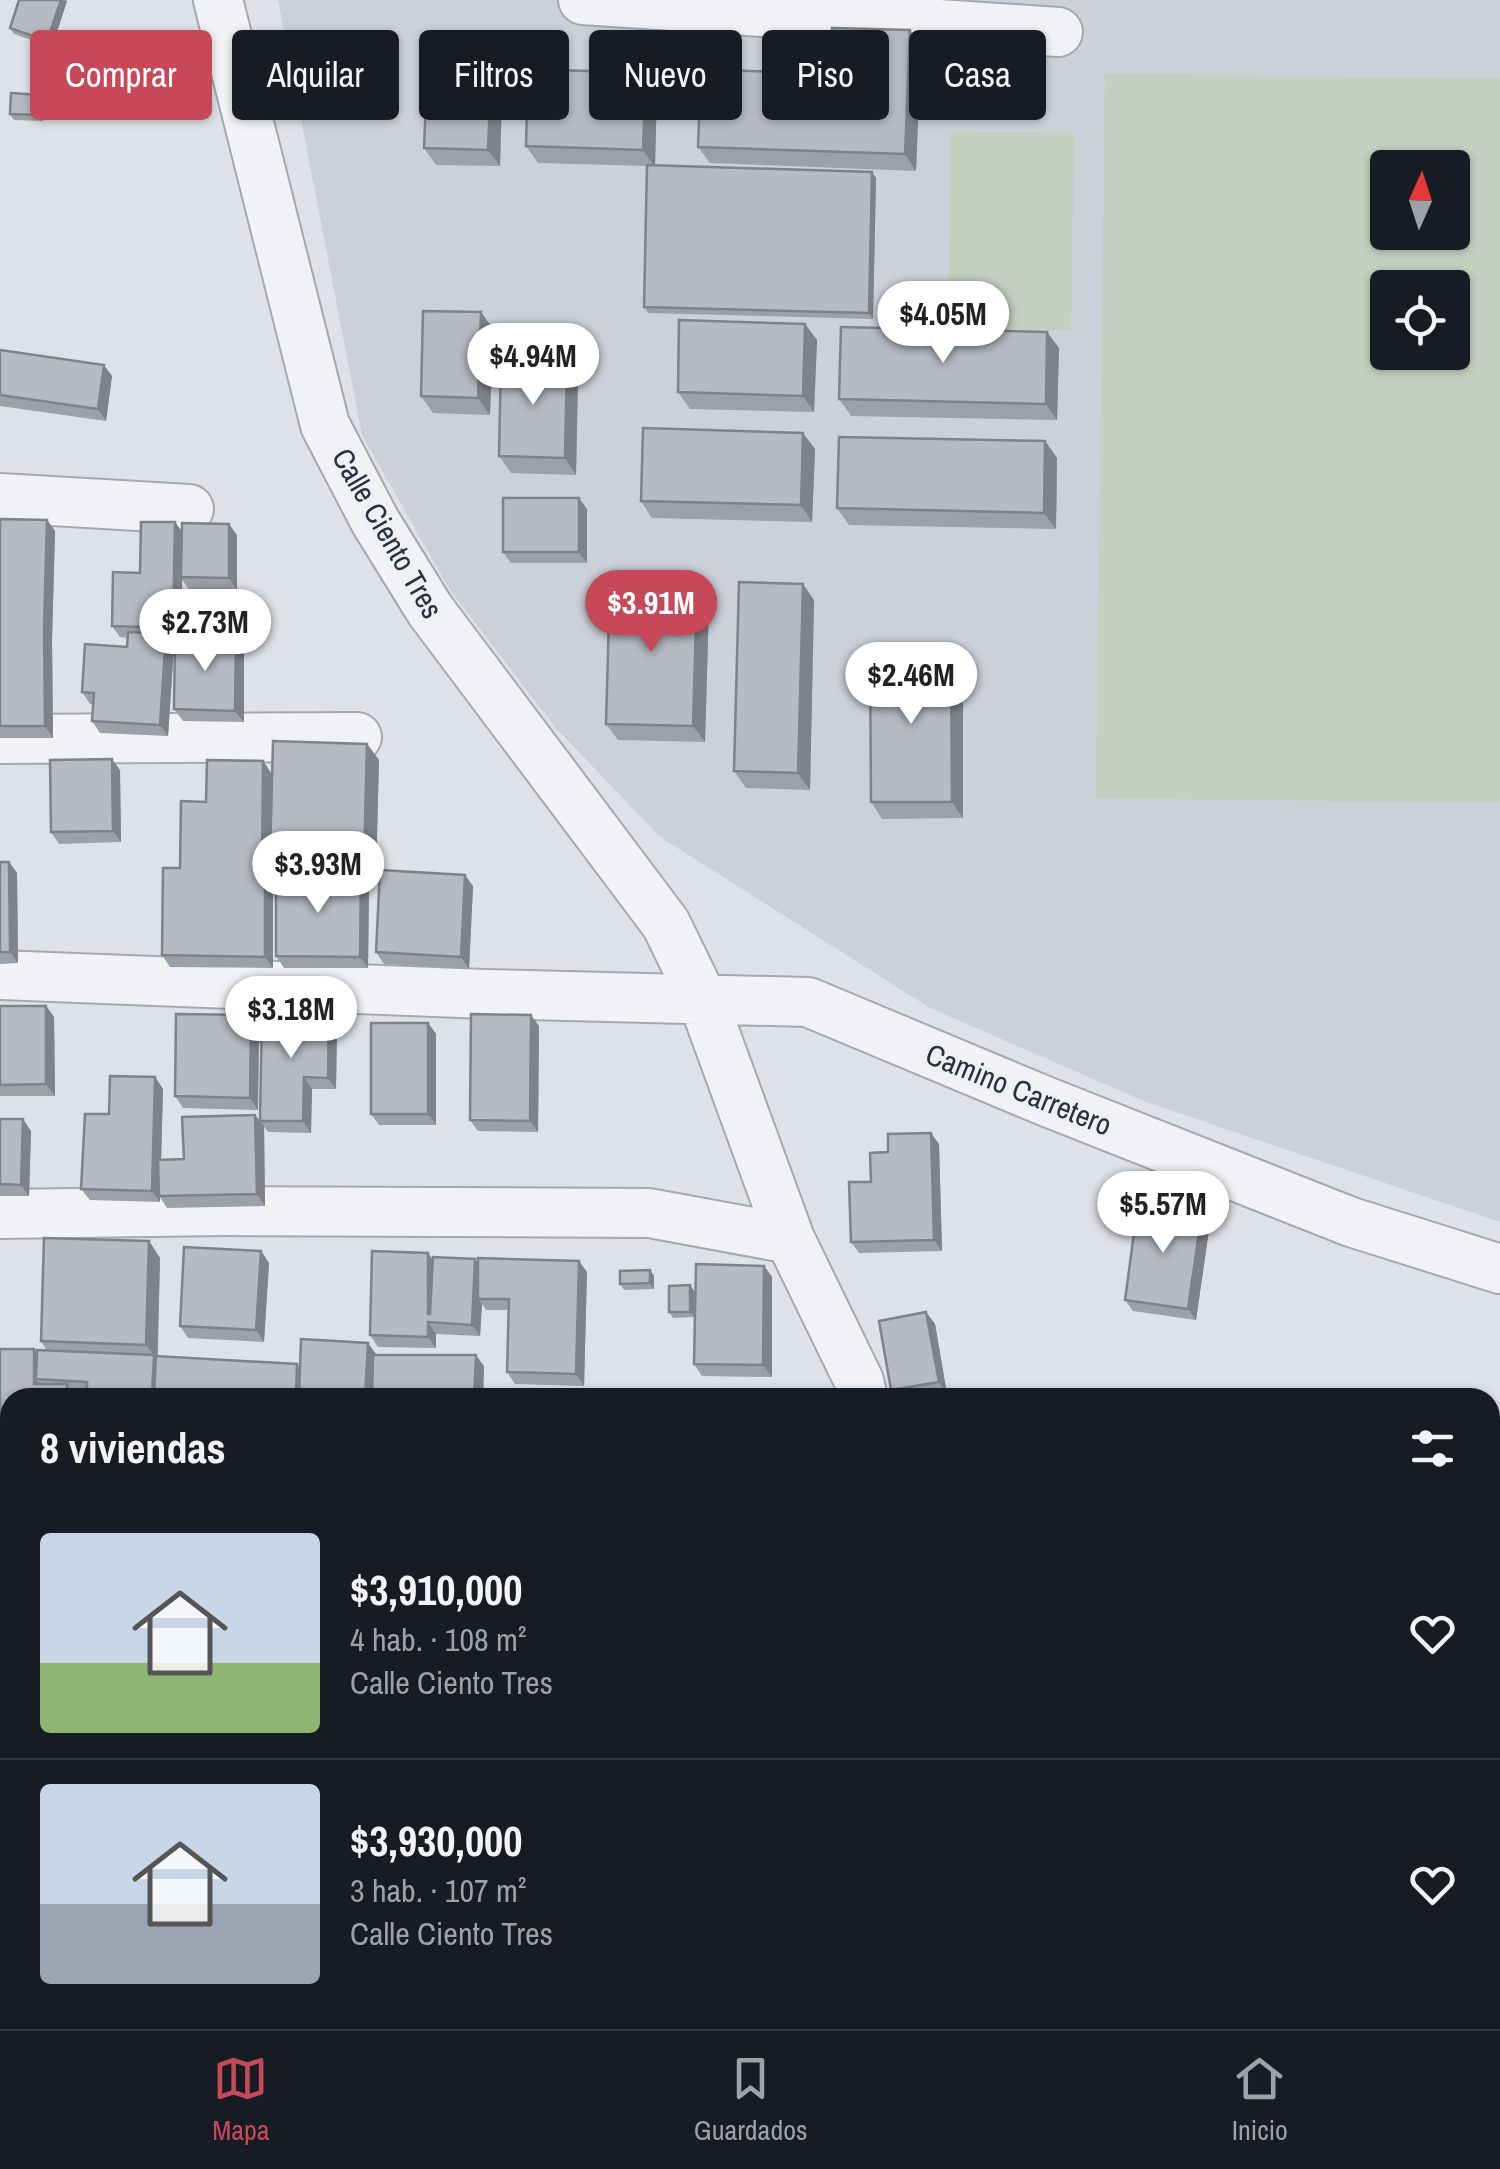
<!DOCTYPE html>
<html lang="es">
<head>
<meta charset="utf-8">
<style>
	:root { --surface:#171b24; --page:#20242c; --text:#f1f3f6; --muted:#9ea1a6; --line:#363941; --accent:#c64859 }
	body { margin:0; font-family:"Archivo Narrow",sans-serif; background:var(--page); color:var(--text); height:100vh; display:flex; flex-direction:column; font-size:38px; white-space:nowrap }
	* { box-sizing:border-box; margin:0 }
	p { font-size:32px; color:var(--muted) }
	.icon { flex:none; width:55px; height:55px; fill:none; stroke:currentColor; stroke-width:2; stroke-linecap:round; stroke-linejoin:round }
	.map { position:relative; flex:1; overflow:hidden }
	.drawer { position:absolute; left:0px; top:1388px; width:1500px; height:642px; display:flex; flex-direction:column; background:var(--surface); border-radius:30px 30px 0 0; box-shadow:0 2px 8px #0004 }
	.drawer>* { flex:none }
	.guide { position:absolute; left:30px; top:30px; width:1440px; height:90px; display:flex; gap:20px }
	.needle { width:65px; rotate:3deg }
	.buttons { position:absolute; left:1370px; top:150px; display:grid; gap:20px }
	.buttons a { display:grid; place-items:center; width:100px; height:100px; border-radius:10px; background:var(--surface); box-shadow:0 2px 8px #0004; font-size:50px }
	.price { position:absolute; translate:-50% -85px; padding:0 22px; border-radius:35px; background:#fff; color:#222; font-size:32px; line-height:65px; filter:drop-shadow(0 2px 5px #0008) }
	.price::after { content:''; position:absolute; left:50%; top:60px; width:30px; height:22px; margin-left:-15px; background:inherit; clip-path:polygon(0 0,100% 0,50% 100%) }
	.price.selected { background:var(--accent); color:#fff }
	ul { padding:0; list-style:none }
	li { display:flex; align-items:center; gap:30px; height:250px; padding:0 40px }
	li+li { border-top:2px solid var(--line) }
	li span { display:grid; place-items:center; flex:none; width:280px; height:200px; border-radius:10px; color:#555 }
	li>.icon { margin-inline-start:auto }
	span .icon { width:120px; height:120px; fill:#fffc; stroke-width:1 }
	li b { font-size:42px }
	h2 { display:flex; justify-content:space-between; align-items:center; height:120px; padding:0 40px; font-size:42px }
	.pill { padding:0 35px; border-radius:10px; background:var(--surface); box-shadow:0 2px 8px #0004; font-size:35px; line-height:90px }
	.pill.selected { background:var(--accent); color:#fff }
	.tab-bar { display:flex; justify-content:space-around; align-items:center; height:140px; border-top:2px solid var(--line); background:var(--surface); font-size:28px; color:var(--muted) }
	.tab-bar a { display:grid; justify-items:center; gap:5px }
	.tab-bar .selected { color:var(--accent) }
	.map>svg:first-child { display:block }
	.built { fill:#ccd0d9; fill-rule:evenodd }
	.pitch { fill:#c3d0bf; fill-rule:evenodd }
	.lines { fill:none; stroke-linecap:round; stroke-linejoin:round }
	.minor-casing { stroke:#a4a8b1; stroke-width:52 }
	.minor { stroke:#f0f2f5; stroke-width:48 }
	.wall { fill:#9ca0a8 }
	.shaded-wall { fill:#7f8288 }
	.building { fill:#b5bac3; stroke:#7f8288; stroke-width:2.5 }
	.labels { text-anchor:middle; dominant-baseline:central; stroke-width:8; stroke-linejoin:round; paint-order:stroke }
	.street-label { font-size:30px; fill:#282f3d; stroke:#edf0f4 }
</style>
</head>
<body>
<div class="map">
<svg width="1500" height="2029" viewBox="0 0 1500 2029">
	<rect width="100%" height="100%" fill="#dee1e7"/>
	<path class="built" d="M 278,0 L 1500,0 L 1500,1222 L 1146,1102 L 930,1008 L 660,837 L 555,727 L 450,590 L 362,435 ZM 1388,168 L 1452,168 L 1452,232 L 1388,232 ZM 1388,288 L 1452,288 L 1452,352 L 1388,352 Z"/>
	<path class="pitch" d="M 1105,74 L 1500,79 L 1500,803 L 1096,798 ZM 1388,168 L 1452,168 L 1452,232 L 1388,232 ZM 1388,288 L 1452,288 L 1452,352 L 1388,352 Z
		M 951,131 L 1074,133 L 1071,330 L 948,328 Z"/>
	<g class="lines">
		<g class="minor-casing">
			<path id="minor" d="M 218,0 L 325,425 L 375,521 L 430,610 L 666,924 L 702,998 L 790,1239 L 859,1381 L 863,1398
				M 583,0 L 1058,32
				M 0,498 L 189,509
				M 0,739 L 357,737
				M 0,975 L 485,994 L 808,1002 L 1045,1101 L 1351,1222 L 1500,1269
				M 0,1214 L 225,1211 L 649,1213 L 790,1239
				M 0,1458 L 10,1458
				M 1490,1994 L 1500,1993
				M 974,2020 L 976,2029"/>
		</g>
		<use href="#minor" class="minor"/>
	</g>
	<path class="wall" d="M 19,0 L 66,0 L 67,1 L 52,47 L 14,34 L 10,28 Z
		M 921,47 L 916,171 L 710,163 L 698,147 L 830,74 Z
		M 491,79 L 502,95 L 500,166 L 436,165 L 424,148 Z
		M 657,89 L 655,166 L 872,172 L 876,178 L 873,319 L 648,313 L 644,307 L 647,166 L 538,163 L 526,146 Z
		M 44,101 L 43,121 L 14,120 L 10,114 Z
		M 481,312 L 493,329 L 490,415 L 433,413 L 421,396 Z
		M 805,324 L 817,340 L 814,412 L 690,409 L 678,392 Z
		M 1059,348 L 1057,420 L 851,416 L 839,399 Z
		M 0,350 L 112,376 L 106,421 L 0,406 Z
		M 567,359 L 578,376 L 576,475 L 511,473 L 499,456 Z
		M 1045,441 L 1057,458 L 1056,529 L 849,525 L 837,508 Z
		M 815,449 L 812,522 L 652,518 L 641,501 Z
		M 587,509 L 587,563 L 511,563 L 503,552 Z
		M 0,519 L 47,520 L 55,531 L 52,639 L 53,738 L 0,738 Z
		M 182,531 L 237,535 L 237,590 L 189,589 L 182,580 L 181,637 L 236,638 L 244,650 L 244,722 L 183,721 L 174,709 L 175,639 L 169,639 L 174,646 L 168,736 L 100,733 L 92,721 L 94,704 L 90,704 L 82,692 L 127,647 L 128,638 L 120,637 L 112,626 L 140,573 Z
		M 697,586 L 709,603 L 705,742 L 618,740 L 606,724 Z
		M 814,600 L 810,790 L 746,788 L 734,771 Z
		M 951,652 L 963,669 L 963,818 L 882,819 L 871,802 Z
		M 367,744 L 379,760 L 376,877 L 281,874 L 270,858 L 270,876 L 273,881 L 273,968 L 170,967 L 162,955 L 180,868 L 206,802 L 263,761 L 271,773 Z
		M 120,770 L 121,842 L 59,844 L 51,832 Z
		M 0,862 L 9,862 L 17,873 L 18,963 L 0,964 Z
		M 361,877 L 369,888 L 368,968 L 284,968 L 276,956 Z
		M 473,886 L 469,969 L 384,964 L 376,952 Z
		M 0,1006 L 46,1006 L 54,1017 L 55,1096 L 0,1096 Z
		M 251,1015 L 259,1027 L 258,1110 L 183,1108 L 175,1096 Z
		M 428,1023 L 436,1034 L 436,1125 L 379,1125 L 371,1114 Z
		M 337,1024 L 336,1089 L 312,1089 L 311,1133 L 268,1132 L 260,1121 Z
		M 539,1026 L 538,1132 L 478,1131 L 470,1120 Z
		M 155,1077 L 163,1089 L 161,1160 L 184,1159 L 255,1115 L 264,1126 L 265,1206 L 167,1208 L 160,1197 L 160,1202 L 90,1200 L 81,1189 Z
		M 0,1119 L 31,1131 L 29,1196 L 0,1196 Z
		M 939,1144 L 942,1251 L 859,1253 L 851,1242 L 871,1182 L 888,1152 Z
		M 1202,1211 L 1210,1223 L 1196,1320 L 1133,1311 L 1125,1300 Z
		M 149,1241 L 160,1258 L 158,1356 L 300,1368 L 376,1355 L 484,1366 L 483,1398 L 87,1398 L 87,1393 L 72,1392 L 75,1396 L 10,1398 L 10,1444 L 0,1443 L 0,1349 L 37,1353 L 47,1351 L 41,1341 Z
		M 261,1251 L 269,1263 L 264,1342 L 188,1338 L 180,1326 Z
		M 433,1259 L 587,1272 L 584,1386 L 515,1384 L 507,1372 L 509,1310 L 486,1310 L 482,1304 L 480,1336 L 436,1334 L 436,1348 L 378,1347 L 370,1335 Z
		M 764,1266 L 772,1277 L 772,1377 L 702,1376 L 694,1364 Z
		M 650,1270 L 654,1276 L 654,1289 L 624,1290 L 620,1284 Z
		M 690,1285 L 694,1291 L 695,1317 L 673,1318 L 669,1312 Z
		M 926,1312 L 935,1324 L 947,1394 L 925,1398 L 896,1398 L 891,1390 Z
		M 0,1477 L 10,1477 L 10,1607 L 0,1607 Z"/>
	<path class="shaded-wall" d="M 61,0 L 67,1 L 52,47 L 47,41 Z
		M 910,30 L 921,47 L 916,171 L 905,154 Z
		M 646,73 L 657,89 L 655,167 L 643,150 Z
		M 491,79 L 502,95 L 500,166 L 488,150 Z
		M 40,95 L 44,101 L 43,121 L 39,115 Z
		M 872,172 L 876,178 L 873,319 L 869,313 Z
		M 481,312 L 493,329 L 490,415 L 478,398 Z
		M 805,324 L 817,340 L 814,412 L 803,396 Z
		M 1047,332 L 1059,348 L 1057,420 L 1046,404 Z
		M 567,359 L 578,376 L 576,475 L 565,458 Z
		M 104,365 L 112,376 L 106,421 L 98,409 Z
		M 803,433 L 815,449 L 812,522 L 801,505 Z
		M 1045,441 L 1057,458 L 1056,529 L 1044,513 Z
		M 579,498 L 587,509 L 587,563 L 579,552 Z
		M 47,520 L 55,531 L 52,639 L 53,738 L 45,726 L 44,628 Z
		M 175,522 L 183,533 L 181,639 L 173,628 Z
		M 229,524 L 237,535 L 237,590 L 229,578 Z
		M 803,584 L 814,600 L 810,790 L 798,773 Z
		M 697,586 L 709,603 L 705,742 L 693,726 Z
		M 166,634 L 174,646 L 168,736 L 160,725 Z
		M 236,638 L 244,650 L 244,722 L 235,711 Z
		M 951,652 L 963,669 L 963,818 L 952,802 Z
		M 367,744 L 379,760 L 376,877 L 364,860 Z
		M 112,759 L 120,770 L 121,842 L 113,831 Z
		M 263,761 L 271,773 L 270,876 L 273,881 L 273,968 L 265,957 L 262,870 Z
		M 9,862 L 17,873 L 18,963 L 10,952 Z
		M 465,875 L 473,886 L 469,969 L 461,957 Z
		M 361,877 L 369,888 L 368,968 L 360,957 Z
		M 46,1006 L 54,1017 L 55,1096 L 46,1084 Z
		M 329,1013 L 337,1024 L 336,1089 L 328,1078 Z
		M 251,1015 L 259,1027 L 258,1110 L 250,1098 Z
		M 531,1015 L 539,1026 L 538,1132 L 530,1121 Z
		M 428,1023 L 436,1034 L 436,1125 L 428,1114 Z
		M 155,1077 L 163,1089 L 160,1202 L 152,1191 Z
		M 304,1077 L 312,1089 L 311,1133 L 303,1121 Z
		M 255,1115 L 264,1126 L 265,1206 L 257,1194 Z
		M 23,1119 L 31,1131 L 29,1196 L 21,1185 Z
		M 931,1133 L 939,1144 L 942,1251 L 934,1240 Z
		M 1202,1211 L 1210,1223 L 1196,1320 L 1188,1309 Z
		M 149,1241 L 160,1258 L 157,1361 L 160,1398 L 152,1395 L 154,1356 L 146,1345 Z
		M 261,1251 L 269,1263 L 264,1342 L 256,1330 Z
		M 428,1253 L 436,1264 L 436,1323 L 428,1314 Z
		M 475,1259 L 483,1271 L 478,1299 L 482,1304 L 480,1336 L 472,1325 Z
		M 579,1261 L 587,1272 L 584,1386 L 576,1374 Z
		M 764,1266 L 772,1277 L 772,1377 L 763,1365 Z
		M 650,1270 L 654,1276 L 654,1289 L 650,1283 Z
		M 690,1285 L 694,1291 L 695,1317 L 690,1312 Z
		M 926,1312 L 935,1324 L 947,1394 L 939,1382 Z
		M 428,1322 L 436,1334 L 436,1348 L 428,1337 Z
		M 368,1343 L 376,1354 L 373,1398 L 365,1398 Z
		M 34,1349 L 42,1361 L 36,1379 L 42,1388 L 34,1384 Z
		M 476,1355 L 484,1366 L 483,1398 L 474,1398 Z
		M 297,1364 L 305,1375 L 305,1398 L 296,1398 Z
		M 67,1384 L 75,1396 L 75,1398 L 66,1398 Z"/>
	<path class="building" d="M 19,0 L 61,0 L 47,41 L 10,28 Z
		M 832,28 L 910,30 L 905,154 L 698,147 L 701,69 L 830,74 Z
		M 528,69 L 646,73 L 643,150 L 526,146 Z
		M 427,77 L 491,79 L 488,150 L 424,148 Z
		M 11,93 L 40,95 L 39,115 L 10,114 Z
		M 647,165 L 872,172 L 869,313 L 644,307 Z
		M 423,311 L 481,312 L 478,398 L 421,396 Z
		M 679,320 L 805,324 L 803,396 L 678,392 Z
		M 841,327 L 1047,332 L 1046,404 L 839,399 Z
		M 0,350 L 104,365 L 98,409 L 0,395 Z
		M 501,358 L 567,359 L 565,458 L 499,456 Z
		M 643,428 L 803,433 L 801,505 L 641,501 Z
		M 839,437 L 1045,441 L 1044,513 L 837,508 Z
		M 503,498 L 579,498 L 579,552 L 503,552 Z
		M 0,519 L 47,520 L 44,628 L 45,726 L 0,726 Z
		M 141,522 L 175,522 L 173,628 L 112,626 L 113,572 L 140,573 Z
		M 182,523 L 229,524 L 229,578 L 181,577 Z
		M 739,582 L 803,584 L 798,773 L 734,771 Z
		M 610,583 L 697,586 L 693,726 L 606,724 Z
		M 128,632 L 166,634 L 160,725 L 92,721 L 94,693 L 82,692 L 85,644 L 127,647 Z
		M 175,636 L 236,638 L 235,711 L 174,709 Z
		M 870,652 L 951,652 L 952,802 L 871,802 Z
		M 273,741 L 367,744 L 364,860 L 270,858 Z
		M 112,759 L 113,831 L 51,832 L 50,760 Z
		M 207,760 L 263,761 L 262,870 L 265,870 L 265,957 L 162,955 L 163,868 L 180,868 L 181,801 L 206,802 Z
		M 0,862 L 9,862 L 10,952 L 0,952 Z
		M 380,870 L 465,875 L 461,957 L 376,952 Z
		M 276,876 L 361,877 L 360,957 L 276,956 Z
		M 0,1006 L 46,1006 L 46,1084 L 0,1085 Z
		M 262,1012 L 329,1013 L 328,1078 L 304,1077 L 303,1121 L 260,1121 Z
		M 176,1014 L 251,1015 L 250,1098 L 175,1096 Z
		M 471,1014 L 531,1015 L 530,1121 L 470,1120 Z
		M 371,1023 L 428,1023 L 428,1114 L 371,1114 Z
		M 110,1076 L 155,1077 L 152,1191 L 81,1189 L 85,1114 L 109,1114 Z
		M 255,1115 L 257,1194 L 159,1196 L 158,1160 L 184,1159 L 182,1117 Z
		M 0,1119 L 23,1119 L 21,1185 L 0,1184 Z
		M 931,1133 L 934,1240 L 851,1242 L 849,1182 L 871,1182 L 870,1153 L 888,1152 L 888,1134 Z
		M 1138,1203 L 1202,1211 L 1188,1309 L 1125,1300 Z
		M 44,1238 L 149,1241 L 146,1345 L 41,1341 Z
		M 184,1247 L 261,1251 L 256,1330 L 180,1326 Z
		M 372,1251 L 428,1253 L 428,1314 L 430,1314 L 433,1257 L 475,1259 L 472,1325 L 428,1322 L 428,1337 L 370,1335 Z
		M 478,1258 L 579,1261 L 576,1374 L 507,1372 L 509,1299 L 478,1299 Z
		M 696,1264 L 764,1266 L 763,1365 L 694,1364 Z
		M 650,1270 L 650,1283 L 620,1284 L 620,1271 Z
		M 690,1285 L 690,1312 L 669,1312 L 669,1286 Z
		M 926,1312 L 939,1382 L 891,1390 L 879,1321 Z
		M 301,1339 L 368,1343 L 365,1398 L 299,1398 Z
		M 0,1349 L 34,1349 L 34,1384 L 67,1384 L 66,1398 L 10,1398 L 10,1432 L 0,1432 Z
		M 37,1350 L 154,1355 L 152,1395 L 154,1395 L 156,1356 L 297,1364 L 296,1398 L 227,1398 L 228,1393 L 226,1393 L 225,1398 L 87,1398 L 87,1382 L 36,1379 Z
		M 373,1355 L 476,1355 L 474,1398 L 372,1398 Z
		M 0,1477 L 10,1477 L 10,1591 L 0,1591 Z"/>
	<g class="labels">
		<g class="street-label">
			<text transform="translate(388 533) rotate(60)">Calle Ciento Tres</text>
			<text transform="translate(1019 1089) rotate(22)">Camino Carretero</text>
		</g>
	</g>
</svg>
<div class="buttons">
<a><svg class="needle" viewBox="-14 -14 28 28"><path d="M0-13l5 13h-10z" fill="#e53935"/><path d="M0 13l5-13h-10z" fill="#9ea1a6"/></svg></a>
<a><svg class="icon" aria-label="locate" viewBox="0 0 24 24"><circle cx="12" cy="12" r="6"/><path d="M12 2v4M12 18v4M2 12h4M18 12h4"/></svg></a>
</div>
<b class="price" style="left:943px;top:366px">$4.05M</b>
<b class="price" style="left:533px;top:408px">$4.94M</b>
<b class="price selected" style="left:651px;top:655px">$3.91M</b>
<b class="price" style="left:205px;top:674px">$2.73M</b>
<b class="price" style="left:911px;top:727px">$2.46M</b>
<b class="price" style="left:318px;top:916px">$3.93M</b>
<b class="price" style="left:291px;top:1061px">$3.18M</b>
<b class="price" style="left:1163px;top:1256px">$5.57M</b>
<div class="guide">
<a class="pill selected">Comprar</a>
<a class="pill">Alquilar</a>
<a class="pill">Filtros</a>
<a class="pill">Nuevo</a>
<a class="pill">Piso</a>
<a class="pill">Casa</a>
</div>
<section class="drawer">
<h2>8 viviendas<svg class="icon" aria-label="filters" viewBox="0 0 24 24"><path d="M4 7h16M4 17h16"/><circle cx="9" cy="7" r="2"/><circle cx="15" cy="17" r="2"/></svg></h2>
<ul>
<li><span style="background:linear-gradient(#c9d6e8 65%,#8fb573 0)"><svg class="icon" aria-label="home" viewBox="0 0 24 24"><path d="M3 11l9-7 9 7M6 9v11h12V9"/></svg></span><div><b>$3,910,000</b><p>4 hab. · 108 m²</p><p>Calle Ciento Tres</p></div><svg class="icon" aria-label="heart" viewBox="0 0 24 24"><path d="M12 20l-8-8c-3-5 5-10 8-4 3-6 11-1 8 4z"/></svg></li>
<li><span style="background:linear-gradient(#c9d6e8 60%,#9aa5b1 0)"><svg class="icon" aria-label="home" viewBox="0 0 24 24"><path d="M3 11l9-7 9 7M6 9v11h12V9"/></svg></span><div><b>$3,930,000</b><p>3 hab. · 107 m²</p><p>Calle Ciento Tres</p></div><svg class="icon" aria-label="heart" viewBox="0 0 24 24"><path d="M12 20l-8-8c-3-5 5-10 8-4 3-6 11-1 8 4z"/></svg></li>
</ul>
</section>
</div>
<nav class="tab-bar">
<a class="selected"><svg class="icon" aria-label="map" viewBox="0 0 24 24"><path d="M3 6l6-2 6 2 6-2v14l-6 2-6-2-6 2zM9 4v14M15 6v14"/></svg>Mapa</a>
<a><svg class="icon" aria-label="saved" viewBox="0 0 24 24"><path d="M7 4h10v16l-5-4-5 4z"/></svg>Guardados</a>
<a><svg class="icon" aria-label="home" viewBox="0 0 24 24"><path d="M3 11l9-7 9 7M6 9v11h12V9"/></svg>Inicio</a>
</nav>
</body>
</html>
